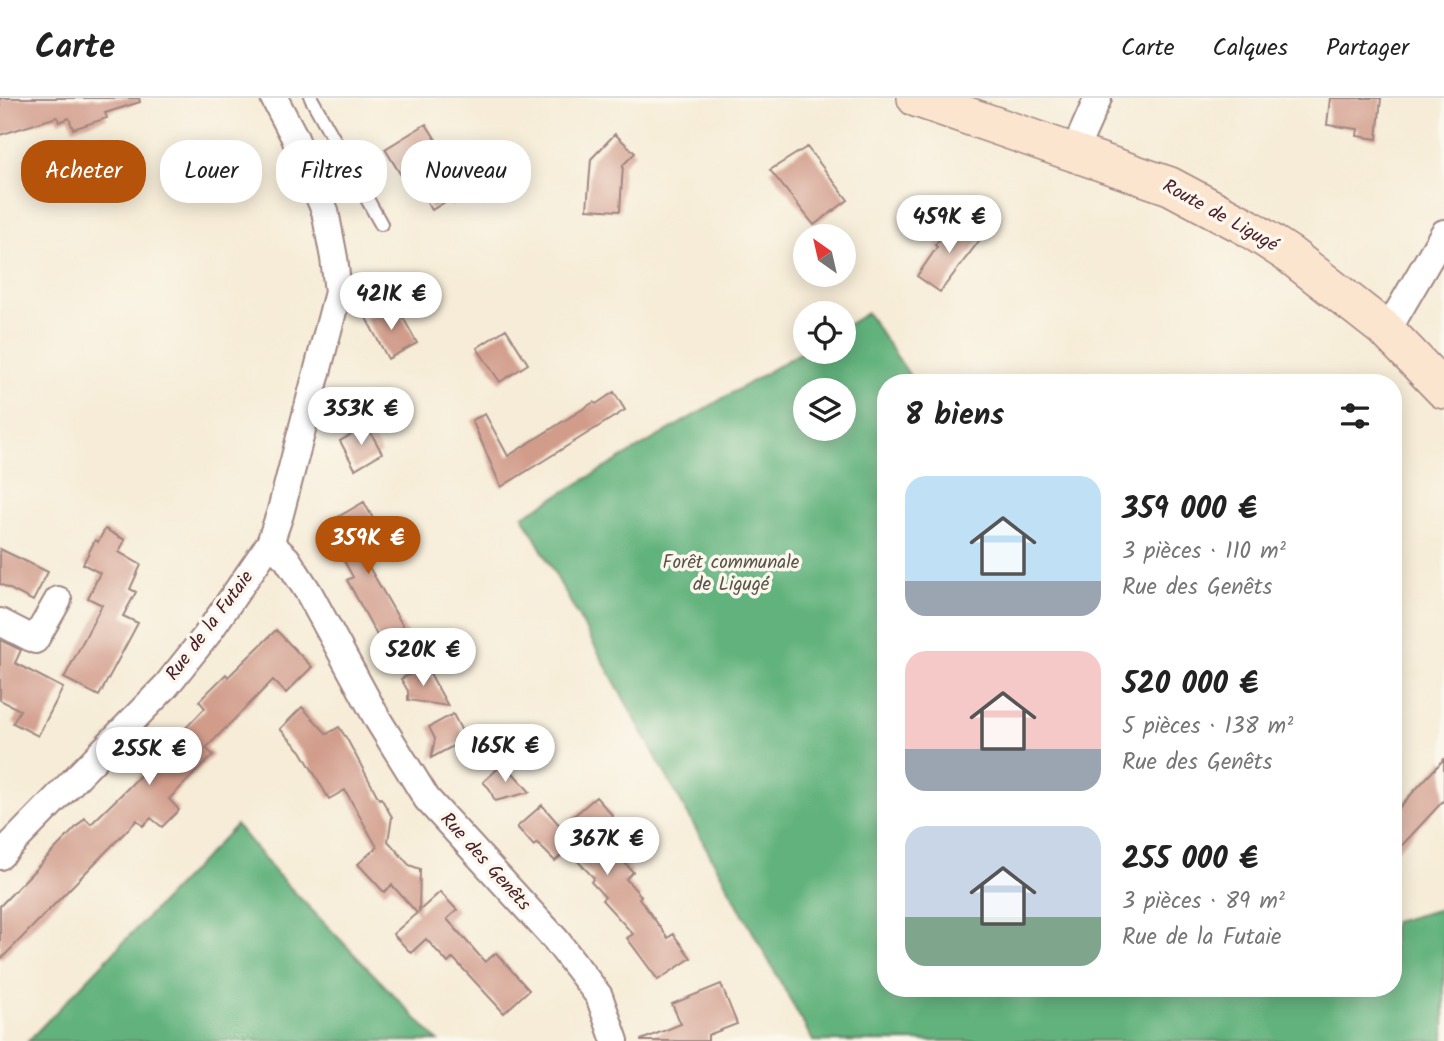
<!DOCTYPE html>
<html lang="fr">
<head>
<meta charset="utf-8">
<style>
	:root { --surface:#fff; --page:#f6f6f6; --text:#222; --muted:#767676; --line:#e0e0e0; --accent:#b45309 }
	body { margin:0; font-family:Kalam,sans-serif; background:var(--page); color:var(--text); height:100vh; display:flex; flex-direction:column; font-size:26px; white-space:nowrap }
	* { box-sizing:border-box; margin:0 }
	p { font-size:23px; color:var(--muted) }
	.icon { flex:none; width:38px; height:38px; fill:none; stroke:currentColor; stroke-width:2; stroke-linecap:round; stroke-linejoin:round }
	.map { position:relative; flex:1; overflow:hidden }
	.sheet { position:absolute; left:877px; top:276px; width:525px; height:623px; display:flex; flex-direction:column; background:var(--surface); border-radius:28px; box-shadow:0 4px 18px #0003 }
	.sheet>* { flex:none }
	.guide { position:absolute; left:21px; top:42px; width:665px; height:63px; display:flex; gap:14px }
	.needle { width:46px; rotate:326deg }
	.tools { position:absolute; left:793px; top:126px; display:grid; gap:14px }
	.tools a { display:grid; place-items:center; width:63px; height:63px; border-radius:50%; background:var(--surface); box-shadow:0 4px 18px #0003; font-size:35px }
	.price { position:absolute; translate:-50% -60px; padding:0 16px; border-radius:24px; background:#fff; color:#222; font-size:23px; line-height:46px; filter:drop-shadow(0 2px 4px #0008) }
	.price::after { content:''; position:absolute; left:50%; top:42px; width:21px; height:16px; margin-left:-10px; background:inherit; clip-path:polygon(0 0,100% 0,50% 100%) }
	.price.current { background:var(--accent); color:#fff }
	ul { padding:0; list-style:none }
	li { display:flex; align-items:center; gap:21px; height:175px; padding:0 28px }
	li span { display:grid; place-items:center; flex:none; width:196px; height:140px; border-radius:21px; color:#555 }
	li>.icon { margin-inline-start:auto }
	span .icon { width:84px; height:84px; fill:#fffc; stroke-width:1 }
	li b { font-size:30px }
	h2 { display:flex; justify-content:space-between; align-items:center; height:84px; padding:0 28px; font-size:30px }
	.tag { padding:0 24px; border-radius:28px; background:var(--surface); box-shadow:0 4px 18px #0003; font-size:24px; line-height:63px }
	.tag.current { background:var(--accent); color:#fff }
	header { display:flex; align-items:center; gap:42px; box-sizing:border-box; height:98px; padding:0 35px; background:var(--surface); border-bottom:2px solid var(--line) }
	header strong { font-size:33px }
	nav { display:flex; gap:38px; margin-inline-start:auto; font-size:24px }
	.map>svg:first-child { display:block }
	.forest { fill:#62b27d; stroke:#566854; stroke-width:2; fill-rule:evenodd }
	.water { fill:#46afc4; stroke:#486778; stroke-width:2 }
	.building { fill:#d29c8b }
	.lines { fill:none; stroke-linecap:round; stroke-linejoin:round }
	.lane-casing { stroke:#a08681; stroke-width:16 }
	.street-casing { stroke:#a08681; stroke-width:30 }
	.secondary-casing { stroke:#a08681; stroke-width:40 }
	.lane { stroke:#fff; stroke-width:12 }
	.street { stroke:#fff; stroke-width:26 }
	.secondary { stroke:#fbe5cf; stroke-width:37 }
	.labels { text-anchor:middle; dominant-baseline:central; stroke-width:7; stroke-linejoin:round; paint-order:stroke }
	.street-label { font-size:19px; fill:#4a1f2b; stroke:#fbf7ec }
	.park-label { font-size:19px; fill:#58544a; stroke:#fbf7ec }
</style>
</head>
<body>
<header>
<strong>Carte</strong>
<nav><a>Carte</a><a>Calques</a><a>Partager</a></nav>
</header>
<div class="map">
<svg width="1444" height="943" viewBox="0 0 1444 943">
	<rect width="100%" height="100%" fill="#fbf7ec"/>
	<filter id="ink" filterUnits="userSpaceOnUse"><feTurbulence type="fractalNoise" baseFrequency=".0143" numOctaves="2"/><feDisplacementMap in="SourceGraphic" scale="14" xChannelSelector="R" yChannelSelector="G"/><feConvolveMatrix kernelMatrix="1 2 1 2 8 2 1 2 1" color-interpolation-filters="sRGB"/></filter>
	<filter id="wash" filterUnits="userSpaceOnUse"><feTurbulence type="fractalNoise" baseFrequency=".00686" numOctaves="4" result="noise"/><feDisplacementMap in="SourceGraphic" scale="28" xChannelSelector="R" yChannelSelector="G"/><feGaussianBlur stdDeviation="1.57" result="paint"/><feColorMatrix in="noise" values="0 0 0 0 0 0 0 0 0 0 0 0 0 0 0 0 0 1.4 0 .05"/><feComposite in="paint" operator="in"/></filter>
	<g filter="url(#wash)">
		<rect width="100%" height="100%" fill="#f6ecd7"/>
		<path class="forest" d="M 867,215 L 915,285 L 886,285 L 886,891 L 1393,891 L 1393,824 L 1444,810 L 1444,943 L 813,943 L 523,418 L 805,252 L 805,254 L 844,254 L 844,229 ZM 805,292 L 844,292 L 844,331 L 805,331 Z
			M 236,727 L 276,775 L 438,943 L 28,943 Z"/>
		<path class="water" d="M 492,57 L 500,71 L 464,94 L 455,80 Z"/>
		<g id="blocks">
			<path class="building" d="M 0,0 L 139,0 L 140,4 L 105,15 L 107,20 L 73,31 L 69,20 L 59,24 L 57,19 L 0,37 Z
				M 1330,0 L 1381,0 L 1377,41 L 1357,38 L 1358,31 L 1327,27 Z
				M 426,26 L 470,96 L 454,106 L 450,101 L 432,112 L 420,93 L 413,97 L 385,51 Z
				M 615,36 L 635,55 L 623,67 L 620,113 L 587,111 L 591,61 Z
				M 807,49 L 848,102 L 814,127 L 770,72 Z
				M 955,121 L 982,139 L 940,194 L 917,178 L 937,149 L 935,147 Z
				M 385,209 L 390,218 L 399,212 L 417,245 L 388,261 L 366,220 Z
				M 506,231 L 528,266 L 500,284 L 477,250 Z
				M 614,294 L 625,312 L 501,389 L 472,322 L 485,316 L 508,358 L 594,304 L 596,306 Z
				M 367,328 L 382,355 L 355,371 L 340,343 Z
				M 364,404 L 384,441 L 361,455 L 418,554 L 381,553 L 379,541 L 347,482 L 353,479 L 324,427 Z
				M 105,431 L 125,442 L 119,454 L 141,467 L 130,491 L 136,494 L 123,518 L 138,525 L 99,598 L 64,580 L 102,507 L 88,500 L 100,475 L 83,466 L 95,442 L 98,444 Z
				M 0,451 L 48,474 L 33,503 L 0,486 Z
				M 276,532 L 312,569 L 286,595 L 273,582 L 206,650 L 213,657 L 169,701 L 179,712 L 162,729 L 151,720 L 143,728 L 137,722 L 0,862 L 0,808 L 85,720 L 91,726 L 129,689 L 205,610 L 199,603 L 226,576 L 228,579 Z
				M 0,542 L 21,552 L 15,565 L 63,590 L 38,638 L 13,625 L 20,612 L 0,602 Z
				M 426,568 L 448,608 L 408,602 L 408,593 L 401,581 Z
				M 302,609 L 327,636 L 339,629 L 347,641 L 379,701 L 381,700 L 392,719 L 388,743 L 409,767 L 420,771 L 419,813 L 440,794 L 457,812 L 447,821 L 485,864 L 496,855 L 529,892 L 504,915 L 453,860 L 448,865 L 426,841 L 411,855 L 393,836 L 417,815 L 392,787 L 384,794 L 358,766 L 377,749 L 345,692 L 329,701 L 301,653 L 280,631 Z
				M 453,616 L 466,641 L 431,660 L 435,641 L 429,629 Z
				M 1444,661 L 1444,702 L 1393,757 L 1393,716 Z
				M 504,665 L 530,694 L 495,703 L 489,690 L 483,684 Z
				M 596,699 L 613,718 L 605,725 L 633,757 L 625,765 L 633,774 L 626,781 L 641,798 L 639,800 L 668,840 L 673,836 L 691,860 L 658,882 L 627,840 L 633,836 L 602,802 L 605,799 L 591,784 L 594,780 L 567,752 L 555,763 L 537,745 L 534,748 L 517,729 L 542,707 L 561,729 Z
				M 721,886 L 737,926 L 708,937 L 708,943 L 641,943 L 641,942 L 681,926 L 672,906 Z"/>
		</g>
	</g>
	<g filter="url(#ink)">
		<use href="#blocks" fill-opacity="0" stroke="#a08681" stroke-width="2"/>
		<g class="lines">
			<g class="lane-casing">
				<path id="lane" d="M 311,0 L 381,126"/>
			</g>
			<g class="street-casing">
				<path id="street" d="M 274,0 L 294,38 L 325,113 L 334,160 L 338,194 L 280,416 L 270,445 L 287,461 L 309,495 L 378,622 L 427,701 L 556,842 L 599,898 L 615,943
					M 1074,54 L 1098,0
					M 1387,233 L 1444,135
					M 0,524 L 35,542 L 58,502
					M 0,758 L 166,588 L 206,538 L 270,445"/>
			</g>
			<g class="secondary-casing">
				<path id="secondary" d="M 916,0 L 1170,88 L 1247,129 L 1290,157 L 1387,233 L 1444,292"/>
			</g>
			<use href="#lane" class="lane"/>
			<use href="#street" class="street"/>
			<use href="#secondary" class="secondary"/>
		</g>
	</g>
	<g class="labels">
		<g class="street-label">
			<text transform="translate(1220 118) rotate(29)">Route de Ligugé</text>
			<text transform="translate(210 528) rotate(-53)">Rue de la Futaie</text>
			<text transform="translate(485 764) rotate(48)">Rue des Genêts</text>
		</g>
		<g class="park-label">
			<text x="731" y="465">Forêt communale<tspan x="731" dy="22">de Ligugé</tspan></text>
		</g>
	</g>
</svg>
<div class="tools">
<a><svg class="needle" viewBox="-14 -14 28 28"><path d="M0-13l5 13h-10z" fill="#e53935"/><path d="M0 13l5-13h-10z" fill="#767676"/></svg></a>
<a><svg class="icon" aria-label="locate" viewBox="0 0 24 24"><circle cx="12" cy="12" r="6"/><path d="M12 2v4M12 18v4M2 12h4M18 12h4"/></svg></a>
<a><svg class="icon" aria-label="layers" viewBox="0 0 24 24"><path d="M12 4l9 5-9 5-9-5zM3 14l9 5 9-5"/></svg></a>
</div>
<b class="price" style="left:949px;top:157px">459K €</b>
<b class="price" style="left:391px;top:234px">421K €</b>
<b class="price" style="left:361px;top:349px">353K €</b>
<b class="price current" style="left:368px;top:478px">359K €</b>
<b class="price" style="left:423px;top:590px">520K €</b>
<b class="price" style="left:505px;top:686px">165K €</b>
<b class="price" style="left:149px;top:689px">255K €</b>
<b class="price" style="left:607px;top:779px">367K €</b>
<div class="guide">
<a class="tag current">Acheter</a>
<a class="tag">Louer</a>
<a class="tag">Filtres</a>
<a class="tag">Nouveau</a>
</div>
<section class="sheet">
<h2>8 biens<svg class="icon" aria-label="filters" viewBox="0 0 24 24"><path d="M4 7h16M4 17h16"/><circle cx="9" cy="7" r="2"/><circle cx="15" cy="17" r="2"/></svg></h2>
<ul>
<li><span style="background:linear-gradient(#bfe0f5 75%,#9aa5b1 0)"><svg class="icon" aria-label="home" viewBox="0 0 24 24"><path d="M3 11l9-7 9 7M6 9v11h12V9"/></svg></span><div><b>359 000 €</b><p>3 pièces · 110 m²</p><p>Rue des Genêts</p></div></li>
<li><span style="background:linear-gradient(#f6c9c9 70%,#9aa5b1 0)"><svg class="icon" aria-label="home" viewBox="0 0 24 24"><path d="M3 11l9-7 9 7M6 9v11h12V9"/></svg></span><div><b>520 000 €</b><p>5 pièces · 138 m²</p><p>Rue des Genêts</p></div></li>
<li><span style="background:linear-gradient(#c9d6e8 65%,#7fa58c 0)"><svg class="icon" aria-label="home" viewBox="0 0 24 24"><path d="M3 11l9-7 9 7M6 9v11h12V9"/></svg></span><div><b>255 000 €</b><p>3 pièces · 89 m²</p><p>Rue de la Futaie</p></div></li>
</ul>
</section>
</div>
</body>
</html>
